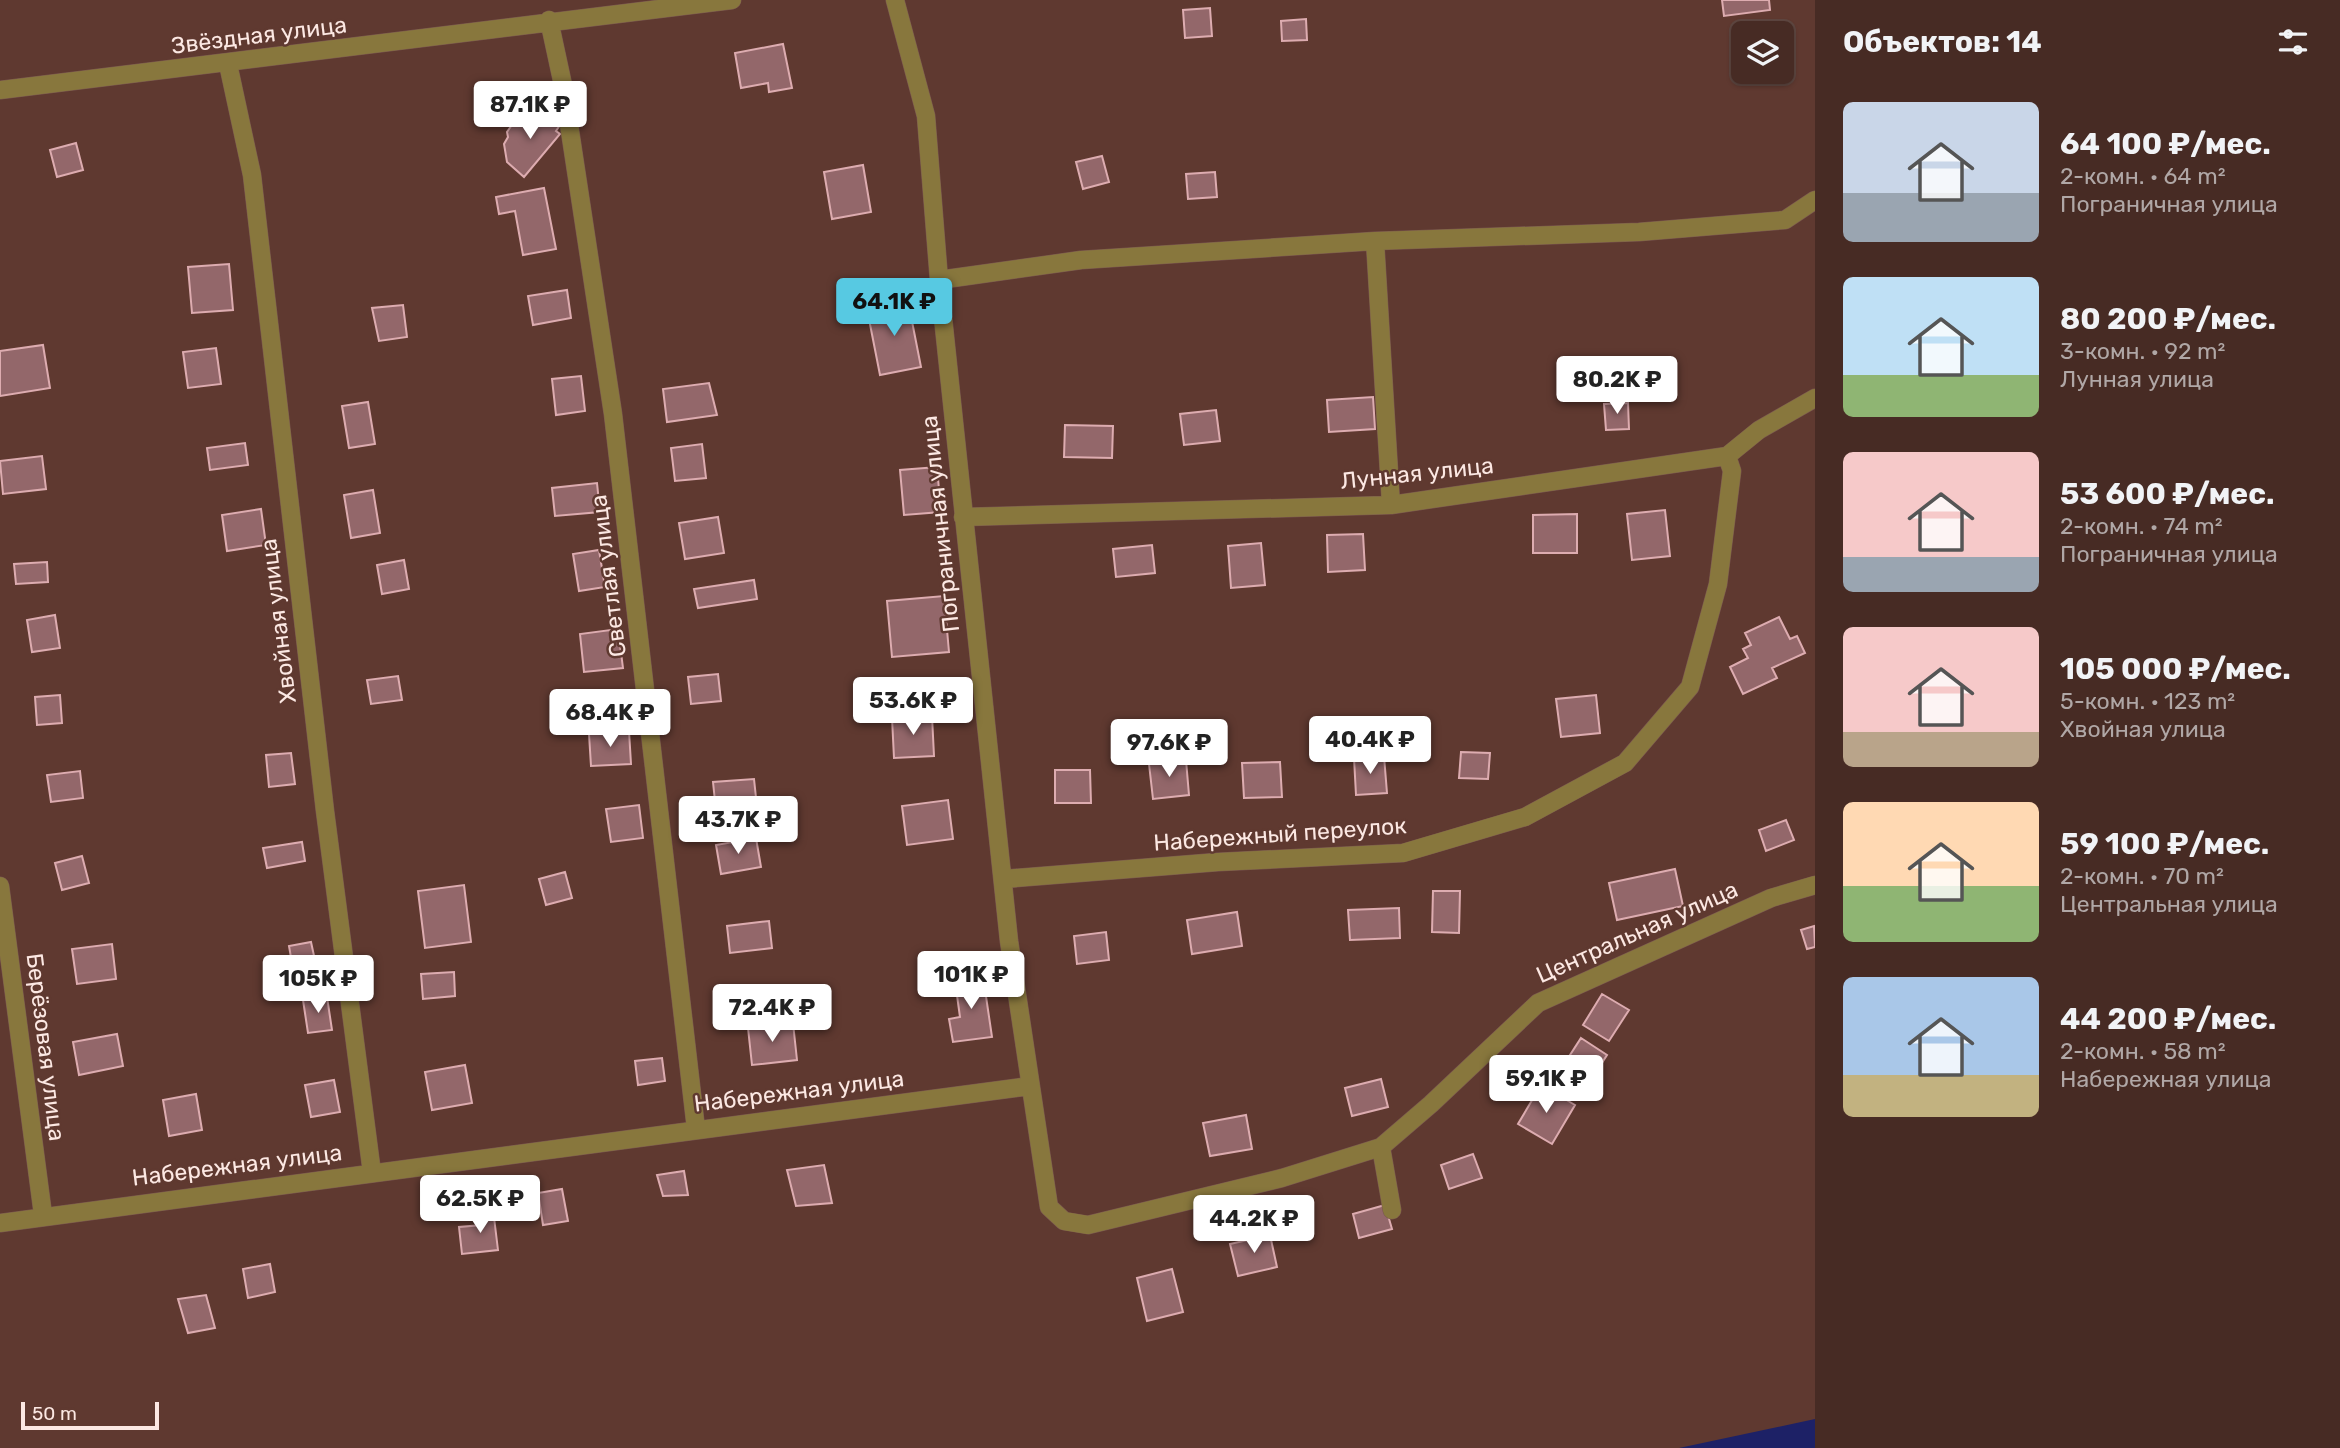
<!DOCTYPE html>
<html lang="ru">
<head>
<meta charset="utf-8">
<style>
	:root { --surface:#472b24; --page:#513731; --text:#f1f3f6; --muted:#b0a7a6; --line:#5f4741; --accent:#57c9e2 }
	body { margin:0; font-family:Rubik,sans-serif; background:var(--page); color:var(--text); height:100vh; display:flex; flex-direction:column; font-size:26px; white-space:nowrap }
	* { box-sizing:border-box; margin:0 }
	p { font-size:23px; color:var(--muted) }
	.icon { flex:none; width:38px; height:38px; fill:none; stroke:currentColor; stroke-width:2; stroke-linecap:round; stroke-linejoin:round }
	.map { position:relative; flex:1; overflow:hidden }
	.side { display:flex; flex-direction:column; background:var(--surface); width:525px }
	.side>* { flex:none }
	.buttons { position:absolute; left:1731px; top:21px; display:grid; gap:14px }
	.buttons a { display:grid; place-items:center; width:63px; height:63px; border-radius:10px; background:var(--surface); box-shadow:0 2px 5px #0004,0 0 0 2px var(--line); font-size:35px }
	.scale { position:absolute; left:21px; bottom:18px; width:138px; box-sizing:border-box; padding-left:7px; border:4px solid #fce8e3; border-top:0; font-size:19px; line-height:24px; white-space:nowrap; color:#fce8e3; -webkit-text-stroke:5px #5f3930; paint-order:stroke }
	.price { position:absolute; translate:-50% -60px; padding:0 16px; border-radius:7px; background:#fff; color:#222; font-size:23px; line-height:46px; filter:drop-shadow(0 2px 4px #0008) }
	.price::after { content:''; position:absolute; left:50%; top:42px; width:21px; height:16px; margin-left:-10px; background:inherit; clip-path:polygon(0 0,100% 0,50% 100%) }
	.price.current { background:var(--accent); color:#111 }
	ul { padding:0; list-style:none }
	li { display:flex; align-items:center; gap:21px; height:175px; padding:0 28px }
	li span { display:grid; place-items:center; flex:none; width:196px; height:140px; border-radius:10px; color:#555 }
	li>.icon { margin-inline-start:auto }
	span .icon { width:84px; height:84px; fill:#fffc; stroke-width:1 }
	li b { font-size:30px }
	h2 { display:flex; justify-content:space-between; align-items:center; height:84px; padding:0 28px; font-size:30px }
	main { display:flex; flex:1; min-height:0 }
	.map>svg:first-child { display:block }
	.water { fill:#1d2166 }
	.building { fill:#93676a; stroke:#ddacb0; stroke-width:2 }
	.lines { fill:none; stroke-linecap:round; stroke-linejoin:round }
	.minor-casing { stroke:#7b5850; stroke-width:19 }
	.minor { stroke:#88773d; stroke-width:18 }
	.labels { text-anchor:middle; dominant-baseline:central; stroke-width:5; stroke-linejoin:round; paint-order:stroke }
	.street-label { font-size:23px; fill:#fce8e3; stroke:#5f3930 }
</style>
</head>
<body>
<main>
<div class="map">
<svg width="1815" height="1448" viewBox="0 0 1815 1448">
	<rect width="100%" height="100%" fill="#5f3930"/>
	<path class="water" d="M 1815,1419 L 1815,1448 L 1679,1448 Z"/>
	<path class="building" d="M 1722,0 L 1769,0 L 1770,10 L 1724,16 Z
		M 1210,8 L 1212,36 L 1185,38 L 1183,10 Z
		M 1306,19 L 1307,40 L 1282,41 L 1281,21 Z
		M 783,44 L 792,88 L 769,92 L 768,83 L 741,88 L 735,53 Z
		M 545,109 L 560,125 L 556,131 L 560,134 L 524,177 L 507,162 L 504,144 L 508,137 L 507,132 L 514,122 L 521,122 L 528,113 L 539,116 Z
		M 76,143 L 83,170 L 57,177 L 50,150 Z
		M 1102,156 L 1109,182 L 1083,189 L 1076,162 Z
		M 863,165 L 871,212 L 832,219 L 824,172 Z
		M 1215,172 L 1217,197 L 1188,199 L 1186,174 Z
		M 544,188 L 556,249 L 523,255 L 515,211 L 499,214 L 496,197 Z
		M 229,264 L 233,310 L 192,313 L 188,267 Z
		M 567,290 L 571,318 L 533,325 L 528,296 Z
		M 908,301 L 921,367 L 880,375 L 867,309 Z
		M 403,305 L 407,337 L 379,341 L 372,308 Z
		M 43,345 L 50,388 L 0,396 L 0,351 Z
		M 216,348 L 221,384 L 188,388 L 183,352 Z
		M 581,376 L 585,411 L 556,415 L 552,379 Z
		M 709,383 L 717,415 L 667,422 L 663,389 Z
		M 1373,397 L 1375,429 L 1329,432 L 1327,400 Z
		M 368,402 L 375,444 L 349,448 L 342,406 Z
		M 1628,403 L 1629,429 L 1606,430 L 1604,404 Z
		M 1216,410 L 1220,441 L 1184,445 L 1180,414 Z
		M 1065,425 L 1113,426 L 1112,458 L 1064,457 Z
		M 245,443 L 248,465 L 210,470 L 207,448 Z
		M 702,444 L 706,478 L 675,481 L 671,448 Z
		M 42,456 L 46,489 L 3,494 L 0,461 Z
		M 937,467 L 941,512 L 904,515 L 900,470 Z
		M 597,483 L 600,512 L 555,516 L 552,488 Z
		M 373,490 L 380,533 L 351,538 L 344,495 Z
		M 261,509 L 266,545 L 227,551 L 222,515 Z
		M 1665,510 L 1670,556 L 1632,560 L 1627,514 Z
		M 1577,514 L 1577,553 L 1533,553 L 1533,515 Z
		M 718,517 L 724,553 L 685,559 L 679,523 Z
		M 1363,534 L 1365,570 L 1328,572 L 1327,535 Z
		M 1261,543 L 1265,585 L 1231,588 L 1228,546 Z
		M 1152,545 L 1155,573 L 1116,577 L 1113,549 Z
		M 599,550 L 605,587 L 579,591 L 573,554 Z
		M 404,560 L 409,589 L 382,594 L 377,565 Z
		M 47,562 L 48,582 L 16,584 L 14,564 Z
		M 754,580 L 757,599 L 698,608 L 694,589 Z
		M 944,596 L 949,652 L 892,657 L 887,601 Z
		M 55,615 L 60,648 L 32,652 L 27,620 Z
		M 1779,617 L 1790,639 L 1797,636 L 1805,653 L 1772,668 L 1777,678 L 1743,694 L 1730,667 L 1748,658 L 1743,649 L 1751,645 L 1745,633 Z
		M 618,629 L 623,668 L 584,672 L 580,634 Z
		M 718,674 L 721,701 L 691,704 L 688,677 Z
		M 398,676 L 402,700 L 371,704 L 367,680 Z
		M 60,695 L 62,723 L 37,725 L 35,697 Z
		M 1596,695 L 1600,733 L 1561,737 L 1556,699 Z
		M 932,716 L 934,756 L 894,758 L 892,718 Z
		M 629,731 L 631,764 L 591,766 L 589,734 Z
		M 1461,752 L 1490,753 L 1488,779 L 1459,778 Z
		M 291,753 L 295,784 L 269,787 L 266,755 Z
		M 1384,756 L 1387,793 L 1356,795 L 1354,758 Z
		M 1186,760 L 1189,795 L 1153,799 L 1149,764 Z
		M 1280,762 L 1282,797 L 1244,798 L 1242,763 Z
		M 1055,770 L 1090,770 L 1091,803 L 1055,803 Z
		M 80,771 L 83,798 L 51,802 L 47,775 Z
		M 754,779 L 757,807 L 716,811 L 713,782 Z
		M 948,800 L 953,839 L 907,845 L 902,806 Z
		M 639,805 L 643,838 L 611,842 L 606,809 Z
		M 1786,820 L 1794,840 L 1766,851 L 1759,830 Z
		M 756,838 L 761,867 L 721,874 L 716,845 Z
		M 302,842 L 305,861 L 267,868 L 263,848 Z
		M 82,856 L 89,883 L 62,890 L 55,863 Z
		M 1675,869 L 1683,906 L 1617,920 L 1609,883 Z
		M 565,872 L 572,898 L 546,905 L 539,879 Z
		M 464,885 L 471,942 L 425,948 L 418,891 Z
		M 1433,891 L 1460,891 L 1459,933 L 1432,932 Z
		M 1399,908 L 1400,938 L 1350,940 L 1348,910 Z
		M 1237,912 L 1242,946 L 1192,954 L 1187,920 Z
		M 769,921 L 772,948 L 730,953 L 727,926 Z
		M 1814,926 L 1815,947 L 1807,949 L 1801,930 Z
		M 1106,932 L 1109,960 L 1077,964 L 1074,936 Z
		M 311,942 L 316,965 L 293,969 L 289,946 Z
		M 112,944 L 116,979 L 77,984 L 72,949 Z
		M 454,972 L 455,996 L 423,999 L 421,974 Z
		M 983,976 L 992,1037 L 953,1042 L 949,1019 L 960,1017 L 955,981 Z
		M 1602,994 L 1629,1010 L 1609,1041 L 1583,1025 Z
		M 327,997 L 332,1030 L 308,1033 L 303,1000 Z
		M 793,1023 L 797,1060 L 752,1065 L 748,1028 Z
		M 117,1034 L 123,1066 L 79,1075 L 73,1042 Z
		M 1581,1038 L 1607,1055 L 1587,1086 L 1561,1069 Z
		M 662,1058 L 665,1081 L 638,1085 L 635,1061 Z
		M 465,1065 L 472,1103 L 432,1110 L 425,1072 Z
		M 1381,1079 L 1388,1107 L 1352,1116 L 1345,1088 Z
		M 334,1080 L 340,1112 L 311,1117 L 305,1085 Z
		M 1541,1085 L 1575,1105 L 1552,1144 L 1518,1124 Z
		M 196,1094 L 202,1130 L 169,1136 L 163,1100 Z
		M 1246,1115 L 1252,1149 L 1210,1156 L 1203,1123 Z
		M 1473,1154 L 1482,1178 L 1449,1189 L 1441,1165 Z
		M 824,1165 L 832,1203 L 796,1206 L 787,1170 Z
		M 684,1171 L 688,1195 L 663,1196 L 657,1175 Z
		M 562,1189 L 568,1221 L 543,1225 L 538,1193 Z
		M 1385,1205 L 1392,1229 L 1359,1238 L 1353,1214 Z
		M 493,1209 L 498,1250 L 462,1254 L 459,1227 L 482,1225 L 480,1210 Z
		M 1270,1235 L 1277,1267 L 1238,1276 L 1230,1244 Z
		M 270,1264 L 275,1292 L 248,1298 L 243,1269 Z
		M 1172,1269 L 1183,1312 L 1147,1321 L 1137,1278 Z
		M 206,1295 L 215,1328 L 188,1333 L 178,1299 Z"/>
	<g class="lines">
		<g class="minor-casing">
			<path id="minor" d="M 895,0 L 926,116 L 939,280 L 1009,941 L 1049,1207 L 1064,1221 L 1088,1225 L 1282,1178 L 1381,1147 L 1431,1104 L 1538,1003 L 1771,898 L 1815,885
				M 549,20 L 563,85 L 613,414 L 696,1129
				M 228,64 L 252,175 L 325,811 L 372,1173
				M 0,90 L 732,0
				M 1375,241 L 1391,505
				M 939,280 L 1081,260 L 1375,241 L 1639,232 L 1785,220 L 1815,200
				M 963,517 L 1391,505 L 1727,456 L 1759,430 L 1815,398
				M 1004,879 L 1218,862 L 1403,853 L 1525,817 L 1625,763 L 1690,687 L 1718,584 L 1732,471 L 1727,456
				M 0,886 L 43,1215
				M 1381,1147 L 1392,1210
				M 0,1223 L 1030,1086"/>
		</g>
		<use href="#minor" class="minor"/>
	</g>
	<g class="labels">
		<g class="street-label">
			<text transform="translate(259 35) rotate(-7)">Звёздная улица</text>
			<text transform="translate(1417 473) rotate(-6)">Лунная улица</text>
			<text transform="translate(940 524) rotate(-96)">Пограничная улица</text>
			<text transform="translate(608 576) rotate(-97)">Светлая улица</text>
			<text transform="translate(278 621) rotate(-97)">Хвойная улица</text>
			<text transform="translate(1280 834) rotate(-4)">Набережный переулок</text>
			<text transform="translate(1637 932) rotate(-24)">Центральная улица</text>
			<text transform="translate(46 1047) rotate(83)">Берёзовая улица</text>
			<text transform="translate(799 1091) rotate(-7)">Набережная улица</text>
			<text transform="translate(237 1165) rotate(-7)">Набережная улица</text>
		</g>
	</g>
</svg>
<div class="buttons">
<a><svg class="icon" aria-label="layers" viewBox="0 0 24 24"><path d="M12 4l9 5-9 5-9-5zM3 14l9 5 9-5"/></svg></a>
</div>
<div class="scale">50 m</div>
<b class="price" style="left:530px;top:141px">87.1K ₽</b>
<b class="price current" style="left:894px;top:338px">64.1K ₽</b>
<b class="price" style="left:1617px;top:416px">80.2K ₽</b>
<b class="price" style="left:913px;top:737px">53.6K ₽</b>
<b class="price" style="left:610px;top:749px">68.4K ₽</b>
<b class="price" style="left:1370px;top:776px">40.4K ₽</b>
<b class="price" style="left:1169px;top:779px">97.6K ₽</b>
<b class="price" style="left:738px;top:856px">43.7K ₽</b>
<b class="price" style="left:971px;top:1011px">101K ₽</b>
<b class="price" style="left:318px;top:1015px">105K ₽</b>
<b class="price" style="left:772px;top:1044px">72.4K ₽</b>
<b class="price" style="left:1546px;top:1115px">59.1K ₽</b>
<b class="price" style="left:480px;top:1235px">62.5K ₽</b>
<b class="price" style="left:1254px;top:1255px">44.2K ₽</b>
</div>
<section class="side">
<h2>Объектов: 14<svg class="icon" aria-label="filters" viewBox="0 0 24 24"><path d="M4 7h16M4 17h16"/><circle cx="9" cy="7" r="2"/><circle cx="15" cy="17" r="2"/></svg></h2>
<ul>
<li><span style="background:linear-gradient(#c9d6e8 65%,#9aa5b1 0)"><svg class="icon" aria-label="home" viewBox="0 0 24 24"><path d="M3 11l9-7 9 7M6 9v11h12V9"/></svg></span><div><b>64 100 ₽/мес.</b><p>2-комн. · 64 m²</p><p>Пограничная улица</p></div></li>
<li><span style="background:linear-gradient(#bfe0f5 70%,#8fb573 0)"><svg class="icon" aria-label="home" viewBox="0 0 24 24"><path d="M3 11l9-7 9 7M6 9v11h12V9"/></svg></span><div><b>80 200 ₽/мес.</b><p>3-комн. · 92 m²</p><p>Лунная улица</p></div></li>
<li><span style="background:linear-gradient(#f6c9c9 75%,#9aa5b1 0)"><svg class="icon" aria-label="home" viewBox="0 0 24 24"><path d="M3 11l9-7 9 7M6 9v11h12V9"/></svg></span><div><b>53 600 ₽/мес.</b><p>2-комн. · 74 m²</p><p>Пограничная улица</p></div></li>
<li><span style="background:linear-gradient(#f6c9c9 75%,#b9a48a 0)"><svg class="icon" aria-label="home" viewBox="0 0 24 24"><path d="M3 11l9-7 9 7M6 9v11h12V9"/></svg></span><div><b>105 000 ₽/мес.</b><p>5-комн. · 123 m²</p><p>Хвойная улица</p></div></li>
<li><span style="background:linear-gradient(#ffd9b3 60%,#8fb573 0)"><svg class="icon" aria-label="home" viewBox="0 0 24 24"><path d="M3 11l9-7 9 7M6 9v11h12V9"/></svg></span><div><b>59 100 ₽/мес.</b><p>2-комн. · 70 m²</p><p>Центральная улица</p></div></li>
<li><span style="background:linear-gradient(#a9c7e8 70%,#c2b280 0)"><svg class="icon" aria-label="home" viewBox="0 0 24 24"><path d="M3 11l9-7 9 7M6 9v11h12V9"/></svg></span><div><b>44 200 ₽/мес.</b><p>2-комн. · 58 m²</p><p>Набережная улица</p></div></li>
</ul>
</section>
</main>
</body>
</html>
